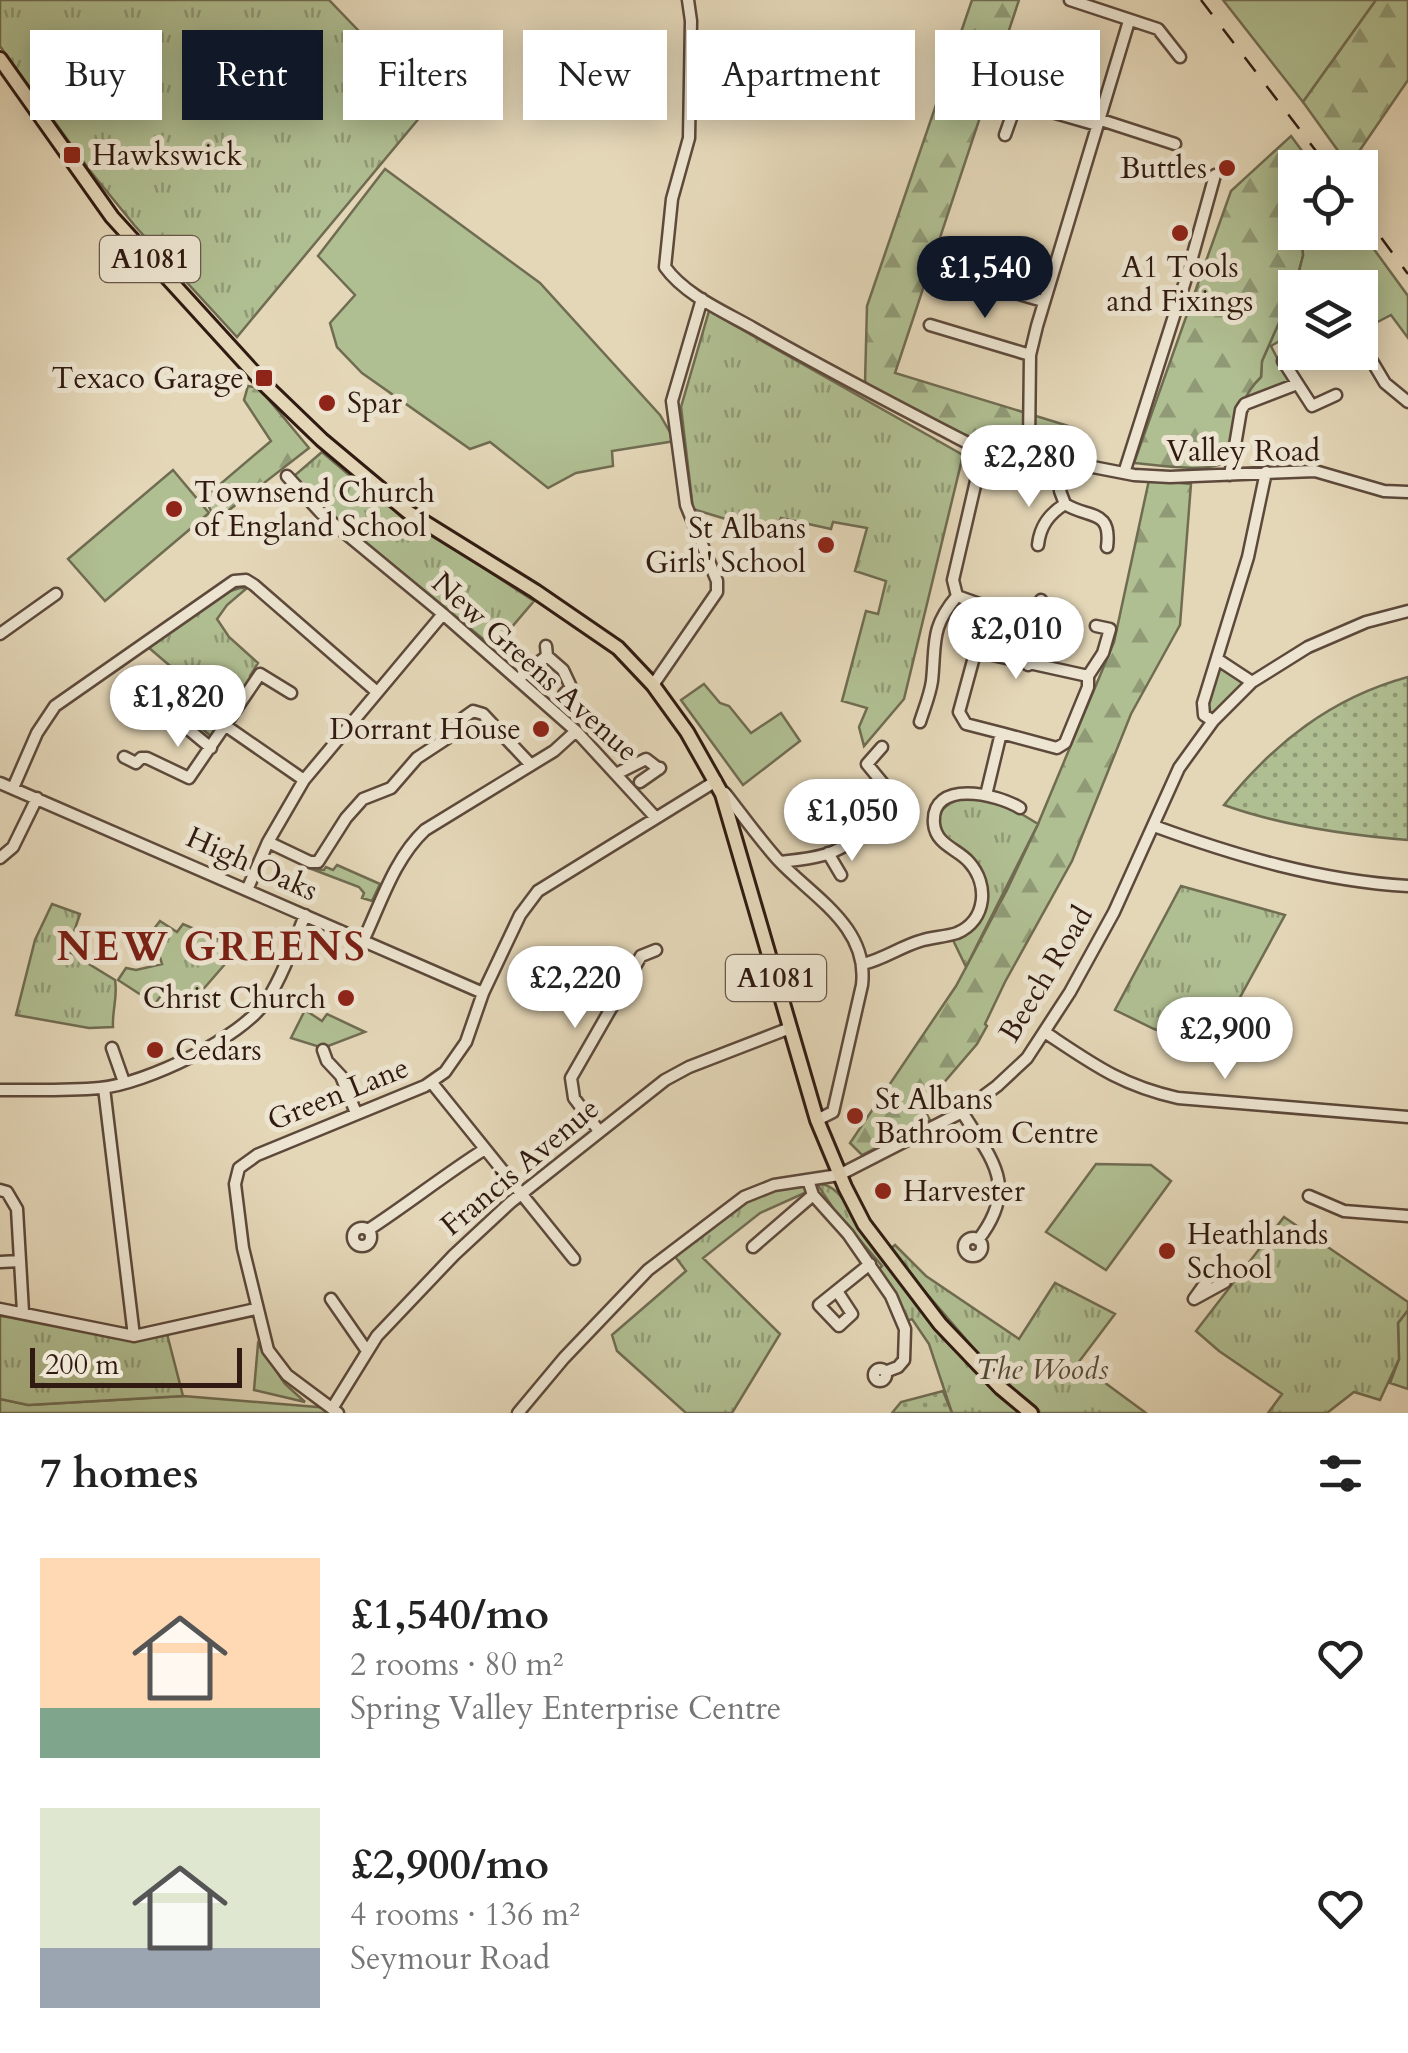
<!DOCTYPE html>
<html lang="en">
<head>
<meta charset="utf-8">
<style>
	:root { --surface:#fff; --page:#f6f6f6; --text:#222; --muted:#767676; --accent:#111827 }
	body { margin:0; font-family:Cardo,serif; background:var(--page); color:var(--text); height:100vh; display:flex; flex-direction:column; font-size:38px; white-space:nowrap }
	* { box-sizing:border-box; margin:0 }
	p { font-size:32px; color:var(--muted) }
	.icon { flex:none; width:55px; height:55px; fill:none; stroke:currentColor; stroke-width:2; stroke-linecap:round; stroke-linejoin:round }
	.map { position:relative; height:1413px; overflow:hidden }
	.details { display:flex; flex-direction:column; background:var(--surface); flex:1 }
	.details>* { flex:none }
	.guide { position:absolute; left:30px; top:30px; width:1350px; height:90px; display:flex; gap:20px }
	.fabs { position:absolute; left:1278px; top:150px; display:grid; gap:20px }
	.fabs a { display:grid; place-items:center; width:100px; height:100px; border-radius:0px; background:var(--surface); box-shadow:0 5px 25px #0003; font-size:50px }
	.scale { position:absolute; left:30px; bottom:25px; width:212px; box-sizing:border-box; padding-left:10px; border:5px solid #301a11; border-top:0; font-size:28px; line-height:35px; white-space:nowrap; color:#301a11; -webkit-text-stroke:8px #ede5d1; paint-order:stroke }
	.price { position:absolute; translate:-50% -85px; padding:0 22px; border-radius:35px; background:#fff; color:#222; font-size:32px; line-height:65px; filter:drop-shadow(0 2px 5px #0008) }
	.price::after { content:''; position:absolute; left:50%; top:60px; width:30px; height:22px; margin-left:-15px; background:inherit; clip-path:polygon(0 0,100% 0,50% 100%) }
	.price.on { background:var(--accent); color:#fff }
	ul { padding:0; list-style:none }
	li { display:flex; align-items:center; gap:30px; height:250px; padding:0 40px }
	li span { display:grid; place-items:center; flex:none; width:280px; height:200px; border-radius:0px; color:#555 }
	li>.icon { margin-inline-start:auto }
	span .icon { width:120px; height:120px; fill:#fffc; stroke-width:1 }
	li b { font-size:42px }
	h2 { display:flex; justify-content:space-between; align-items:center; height:120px; padding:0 40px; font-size:42px }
	.tag { padding:0 35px; border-radius:0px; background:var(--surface); box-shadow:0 5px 25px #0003; font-size:35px; line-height:90px }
	.tag.on { background:var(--accent); color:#fff }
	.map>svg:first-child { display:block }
	.grass { fill:#b0bf92; stroke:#706c52; stroke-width:2.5 }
	.forest { fill:url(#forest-firs); stroke:#706c52; stroke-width:2.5 }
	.park { fill:url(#park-tufts); stroke:#706c52; stroke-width:2.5 }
	.garden { fill:url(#garden-dots); stroke:#706c52; stroke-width:2.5 }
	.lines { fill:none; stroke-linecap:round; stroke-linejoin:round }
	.minor-casing { stroke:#5d493b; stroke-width:15 }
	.major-casing { stroke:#301a11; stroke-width:18 }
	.minor { stroke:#ede5d1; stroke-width:10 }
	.major { stroke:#e4d7b8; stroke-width:12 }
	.rail { stroke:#301a11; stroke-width:2.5; stroke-dasharray:18 18; stroke-linecap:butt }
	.poi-dot { fill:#8f2418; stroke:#ede5d1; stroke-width:4 }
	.labels { text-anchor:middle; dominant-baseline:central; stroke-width:10; stroke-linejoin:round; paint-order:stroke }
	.shield { fill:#ede5d1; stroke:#69574b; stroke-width:2.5 }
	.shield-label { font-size:28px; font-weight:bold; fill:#301a11 }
	.poi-label { font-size:30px; fill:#301a11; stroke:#ede5d1; text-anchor:start }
	.street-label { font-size:30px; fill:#301a11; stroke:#ede5d1 }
	.park-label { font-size:30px; font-style:italic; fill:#564c38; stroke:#ede5d1 }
	.district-label { font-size:40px; font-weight:bold; letter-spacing:2.5px; fill:#7a1f14; stroke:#ede5d1 }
</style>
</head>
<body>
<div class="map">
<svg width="1408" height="1413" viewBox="0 0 1408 1413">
	<defs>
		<pattern id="forest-firs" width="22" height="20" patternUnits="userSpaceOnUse" patternTransform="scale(2.5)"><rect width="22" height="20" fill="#b0bf92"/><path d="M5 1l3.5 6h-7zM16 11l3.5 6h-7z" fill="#909a76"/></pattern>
		<pattern id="park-tufts" width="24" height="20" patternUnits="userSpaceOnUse" patternTransform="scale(2.5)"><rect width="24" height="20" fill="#b0bf92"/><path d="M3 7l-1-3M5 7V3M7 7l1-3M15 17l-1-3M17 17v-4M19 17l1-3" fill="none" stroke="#909a76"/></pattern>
		<pattern id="garden-dots" width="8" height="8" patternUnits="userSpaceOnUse" patternTransform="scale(2.5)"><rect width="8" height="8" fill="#b0bf92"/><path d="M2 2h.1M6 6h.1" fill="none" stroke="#909a76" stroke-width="1.8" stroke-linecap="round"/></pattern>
	</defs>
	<rect width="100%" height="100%" fill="#e4d7b8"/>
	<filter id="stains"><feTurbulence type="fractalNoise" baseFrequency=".002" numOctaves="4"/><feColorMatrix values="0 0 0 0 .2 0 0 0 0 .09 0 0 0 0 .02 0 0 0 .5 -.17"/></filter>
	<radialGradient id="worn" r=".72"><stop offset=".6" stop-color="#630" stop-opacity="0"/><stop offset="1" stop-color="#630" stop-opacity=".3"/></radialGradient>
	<path class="grass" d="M 1223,0 L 1376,0 L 1303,102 Z
		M 385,169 L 540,283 L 660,415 L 675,441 L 612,451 L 613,466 L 576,473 L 548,488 L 490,442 L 470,449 L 362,373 L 337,347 L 330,323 L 355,295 L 318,256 Z
		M 1360,230 L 1408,296 L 1408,338 L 1391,315 L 1360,331 L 1360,288 L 1295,288 L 1295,332 L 1271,346 L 1290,383 L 1242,401 L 1250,388 L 1261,377 L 1262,361 L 1295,286 L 1303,255 L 1301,238 L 1304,233 Z
		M 173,470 L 209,513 L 105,601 L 68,559 Z
		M 1217,659 L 1252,682 L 1213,721 L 1204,715 Z
		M 704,684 L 720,703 L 729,706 L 751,733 L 781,713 L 800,741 L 743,785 L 681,700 Z
		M 305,1010 L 322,1021 L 327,1014 L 365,1032 L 323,1048 L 291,1038 Z
		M 1096,1164 L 1151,1165 L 1171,1181 L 1106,1270 L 1046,1232 Z
		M 258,1344 L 285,1384 L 305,1402 L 254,1390 Z
		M 183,1396 L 329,1408 L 333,1413 L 0,1413 L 0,1399 L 29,1405 Z"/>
	<path class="forest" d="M 972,0 L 1019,0 L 895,373 L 1072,427 L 1066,449 C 987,460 931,418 865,383 L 867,306 Z
		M 1376,0 L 1408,0 L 1408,80 L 1349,166 L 1303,102 Z
		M 1291,136 L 1314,167 L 1295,168 L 1295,232 L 1304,233 L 1301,238 L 1303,255 L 1295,286 L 1262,361 L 1261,377 C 1241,396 1237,420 1230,446 L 1226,446 L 1228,461 C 1209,474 1158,465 1134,463 L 1231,191 Z
		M 248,386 L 259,388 L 309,448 L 215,521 L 205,497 L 271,441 L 244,400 Z
		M 1149,480 L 1191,484 L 1180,625 L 1131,714 L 1072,861 L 1005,982 L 985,1024 L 987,1026 L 977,1044 L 923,1107 L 930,1120 L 862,1155 L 850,1143 L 956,986 L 1007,890 L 1038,824 L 1114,642 Z
		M 1408,1310 L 1408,1389 L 1390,1383 L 1399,1359 L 1398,1323 Z"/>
	<path class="park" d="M 0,0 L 329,0 L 430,105 L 237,337 L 135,226 L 91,172 L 9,59 L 0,46 Z
		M 709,311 L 963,455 L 904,699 L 864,746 L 859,727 L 867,708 L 842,701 L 866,611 L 878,614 L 886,581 L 855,571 L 867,528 L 833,522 L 831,529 L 781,518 L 776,530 L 742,524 L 693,509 L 681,407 Z
		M 322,452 L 376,498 L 534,601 L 494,648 L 326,510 L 294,476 Z
		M 240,588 L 247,588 L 227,605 L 217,619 L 229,637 L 258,663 L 250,676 L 251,684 L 213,738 L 186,715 L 181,719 L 161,698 L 182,676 L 148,647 L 230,591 Z
		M 972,796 L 1010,807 L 1038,824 L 966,967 L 952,938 L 961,935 L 986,889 C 960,859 902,810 972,796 Z
		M 337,865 L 380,884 L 372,901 L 362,898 L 364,893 L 359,887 L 309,868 L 324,870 L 326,867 L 333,870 Z
		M 1181,886 L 1285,915 L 1214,1045 L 1154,1029 L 1115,1010 Z
		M 52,904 L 80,914 L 70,943 L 73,952 L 71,953 L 115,980 C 118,997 112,1010 113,1027 L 89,1028 L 16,1015 L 35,940 Z
		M 160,921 L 177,932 L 183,924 L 239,948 L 193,1001 L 168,986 L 155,1004 L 118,980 L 126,968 L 136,970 L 162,964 L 159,954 L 154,957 L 146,953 L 141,960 L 134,955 Z
		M 817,1184 C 840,1182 851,1215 864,1231 C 913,1294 971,1353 1024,1413 L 952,1413 L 929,1344 L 912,1319 L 904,1322 L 877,1271 L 882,1266 L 835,1211 Z
		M 804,1186 L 809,1191 L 760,1213 L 703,1258 L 780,1334 L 732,1413 L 686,1413 L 617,1351 L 612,1335 L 686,1271 L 674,1255 L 756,1194 L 784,1187 Z
		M 1284,1217 L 1408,1302 L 1408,1310 L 1398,1323 L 1399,1359 L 1380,1400 L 1354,1392 L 1327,1413 L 1268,1413 L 1282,1394 L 1219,1351 L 1196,1331 Z
		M 895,1245 L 926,1276 L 1019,1339 L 1055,1283 L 1115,1314 L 1078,1363 L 1146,1413 L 1037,1413 L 995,1373 L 889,1250 Z
		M 0,1316 L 17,1316 L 132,1341 L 167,1334 L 183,1396 L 28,1405 L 0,1399 Z"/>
	<path class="garden" d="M 1408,677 L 1408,840 C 1347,835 1282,826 1224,805 C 1274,743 1331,698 1408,677 Z
		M 943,1391 L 952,1413 L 892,1413 L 901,1402 Z"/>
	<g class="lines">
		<g class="minor-casing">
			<path id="minor" d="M 688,0 L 691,21 L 689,138 L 672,199 L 665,267 C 685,295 723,311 753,328 C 828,371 906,411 983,451 L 1005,453 L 1029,445
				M 1070,0 L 1158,29 L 1180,57
				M 1017,102 L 1097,125
				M 1098,119 L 1175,144
				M 1005,135 L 1026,76
				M 963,278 L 1043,301
				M 930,325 L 1030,355
				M 1360,341 L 1385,383 L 1408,402
				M 1283,361 L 1312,406 L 1336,395
				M 1029,445 L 1030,355 L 1037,326 L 1129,21
				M 1029,445 L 1037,454 L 1067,462 L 1134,475 L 1170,477 L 1315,471 L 1384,491 L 1408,492
				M 983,451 L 953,580 L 957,596 L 999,611
				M 1067,462 L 1060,491 L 1065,504 C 1088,519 1112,508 1107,547
				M 1124,473 L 1188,272 L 1215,175
				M 1230,475 L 1241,410 L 1245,404 L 1297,384
				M 287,476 L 322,514 L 443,614 L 576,731 L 656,818
				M 1038,545 C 1040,526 1049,514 1065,504
				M 0,634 L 56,594
				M 546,646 L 547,656 L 563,670 L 571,687 L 564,694
				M 1217,659 L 1252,682
				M 1028,665 L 1041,600
				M 1088,676 L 1103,653 L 1110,629 L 1096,626
				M 518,679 L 547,656
				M 653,685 L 717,592 L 717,581 L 686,505 L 672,401 L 702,299
				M 176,719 L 211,748
				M 1213,721 L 1204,715 L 1203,703 L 1248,557 L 1266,472
				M 920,722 C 924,709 930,695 932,681 C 936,643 930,628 957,596
				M 226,726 L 304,780
				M 124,757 L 136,763 L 141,758 L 147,758 L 189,778 L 260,674 L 291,693
				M 616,774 L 646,759 L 659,769
				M 640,782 L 660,768
				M 0,783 L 483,993
				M 13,788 L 37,733 L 55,706 L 234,581 L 246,580 L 254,585 L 377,692
				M 725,793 C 743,816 760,840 779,861 C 813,897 869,927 862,985 L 833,1112 L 817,1120
				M 843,793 L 832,811 L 860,831
				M 986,795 L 1001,733 L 966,724 L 959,712 L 974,657 L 979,652 L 1088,676 L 1088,687 L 1065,743 L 1057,748 L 1001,733
				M 1154,826 C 1236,856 1321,881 1408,886
				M 268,842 L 310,862 L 318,862 L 346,818 L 363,799 L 391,788 L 417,758 L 452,735 L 459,721 L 473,711 L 483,714 L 531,765
				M 828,853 L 841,875
				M 0,858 L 13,847 L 37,798
				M 780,862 C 805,859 837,857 855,837 C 874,819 874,816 899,803 L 867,764 L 882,747
				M 247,890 L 268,842 L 304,780 L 443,614
				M 363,941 C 381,903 394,859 425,830 L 554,751 L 576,731
				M 863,964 C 884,959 900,947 920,941 C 932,937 945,937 957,933 C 987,920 989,884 969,862 C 958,849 936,845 934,824 C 930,778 998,794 1020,808
				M 1046,1033 C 1094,1065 1121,1085 1178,1098 L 1408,1117
				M 112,1048 L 124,1082
				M 323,1050 L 327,1061 L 341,1076 L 356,1113
				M 432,1083 L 574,1259
				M 104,1088 L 134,1336
				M 0,1090 C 33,1090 67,1091 100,1088 C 145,1084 242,1038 267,1000 C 283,975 294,943 305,915
				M 962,1112 C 993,1161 1019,1187 978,1240
				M 599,1131 L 574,1098 L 571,1078 L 641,956 L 656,950
				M 808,1180 L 813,1195 L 848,1234 L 891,1296 L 905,1329 L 904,1360 L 898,1367 L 885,1372
				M 0,1190 L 7,1192 L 17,1209 L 23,1312
				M 1309,1196 L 1344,1211 L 1408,1216
				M353 1237a9 9 0 1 1 18 0a9 9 0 1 1-18 0Z
				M 368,1230 C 408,1204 444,1175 485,1149
				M964 1247a9 9 0 1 1 18 0a9 9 0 1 1-18 0Z
				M 753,1247 L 813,1195
				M 0,1262 L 20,1261
				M 1216,1268 L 1226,1274 L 1225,1282 L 1194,1299 Z
				M 837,1291 L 852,1314 L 839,1326 L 819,1305 L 870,1264
				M 331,1299 L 367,1351
				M 0,1309 L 134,1336 L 256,1309
				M874 1375a6 6 0 1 1 12 0a6 6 0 1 1-12 0Z
				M 333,1407 L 377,1336 L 454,1255 L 511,1202 L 665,1080 L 689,1067 L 790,1028
				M 338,1413 L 287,1375 L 268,1350 L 243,1248 L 235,1184 L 239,1168 L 257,1155 L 425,1086 L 445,1072 L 466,1042 L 483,993 L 520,915 L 538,891 L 716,781
				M 518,1413 L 564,1358 L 648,1270 L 744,1197 L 774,1185 L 839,1175 L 962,1112 L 997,1086 L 1027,1058 L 1070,992 L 1114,912 L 1179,768 L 1213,721 L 1252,682 L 1308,647 L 1366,622 L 1408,611"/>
		</g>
		<g class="major-casing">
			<path id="major" d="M 0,59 L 112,217 L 267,387 L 322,440 L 408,512 L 535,591 L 618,648 L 653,685 L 687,732 L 722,794 L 817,1120 L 845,1187 L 864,1224 L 940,1324 L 1001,1388 L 1031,1413"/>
		</g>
		<use href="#minor" class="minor"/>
		<use href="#major" class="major"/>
		<path class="rail" d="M 1201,0 L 1329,168
			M 1360,209 L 1408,274"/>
	</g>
	<g class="poi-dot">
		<rect x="62" y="145" width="20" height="20" rx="5"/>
		<circle cx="1227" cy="168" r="10"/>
		<circle cx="1180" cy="233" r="10"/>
		<rect x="254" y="368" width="20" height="20" rx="5"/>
		<circle cx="327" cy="403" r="10"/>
		<circle cx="174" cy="509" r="10"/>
		<circle cx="826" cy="545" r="10"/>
		<circle cx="541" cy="729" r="10"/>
		<circle cx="346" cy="998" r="10"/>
		<circle cx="155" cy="1050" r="10"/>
		<circle cx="855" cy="1116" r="10"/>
		<circle cx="883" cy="1191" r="10"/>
		<circle cx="1167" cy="1251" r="10"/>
	</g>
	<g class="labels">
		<g class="shield">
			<rect x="100" y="236" width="100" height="46" rx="8"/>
			<rect x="726" y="955" width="100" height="46" rx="8"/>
		</g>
		<g class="shield-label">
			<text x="150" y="259">A1081</text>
			<text x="776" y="978">A1081</text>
		</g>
		<g class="poi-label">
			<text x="92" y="155">Hawkswick</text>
			<text x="1207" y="168" text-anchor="end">Buttles</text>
			<text x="1180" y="267" text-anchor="middle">A1 Tools<tspan x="1180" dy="34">and Fixings</tspan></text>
			<text x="244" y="378" text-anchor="end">Texaco Garage</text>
			<text x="347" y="403">Spar</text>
			<text x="194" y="492">Townsend Church<tspan x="194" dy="34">of England School</tspan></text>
			<text x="806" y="528" text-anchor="end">St Albans<tspan x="806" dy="34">Girls' School</tspan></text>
			<text x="521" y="729" text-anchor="end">Dorrant House</text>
			<text x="326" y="998" text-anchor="end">Christ Church</text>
			<text x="175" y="1050">Cedars</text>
			<text x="875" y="1099">St Albans<tspan x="875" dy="34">Bathroom Centre</tspan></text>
			<text x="903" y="1191">Harvester</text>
			<text x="1187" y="1234">Heathlands<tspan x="1187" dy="34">School</tspan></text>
		</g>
		<g class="street-label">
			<text x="1243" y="451">Valley Road</text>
			<text transform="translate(535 667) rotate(42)">New Greens Avenue</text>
			<text transform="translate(252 864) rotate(24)">High Oaks</text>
			<text transform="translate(1046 974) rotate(-59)">Beech Road</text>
			<text transform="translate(338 1094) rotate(-22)">Green Lane</text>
			<text transform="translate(520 1167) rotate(-40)">Francis Avenue</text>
		</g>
		<g class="park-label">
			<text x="1042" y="1369">The Woods</text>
		</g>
		<g class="district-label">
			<text x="212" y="947">NEW GREENS</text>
		</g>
	</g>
	<rect width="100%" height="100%" filter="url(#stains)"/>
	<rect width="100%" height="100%" fill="url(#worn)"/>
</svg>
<div class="fabs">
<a><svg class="icon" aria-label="locate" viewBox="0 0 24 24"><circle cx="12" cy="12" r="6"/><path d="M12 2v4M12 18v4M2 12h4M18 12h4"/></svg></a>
<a><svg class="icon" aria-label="layers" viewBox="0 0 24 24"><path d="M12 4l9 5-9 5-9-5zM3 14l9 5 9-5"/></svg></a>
</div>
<div class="scale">200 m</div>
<b class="price on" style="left:985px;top:321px">£1,540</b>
<b class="price" style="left:1029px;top:510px">£2,280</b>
<b class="price" style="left:1016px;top:682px">£2,010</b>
<b class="price" style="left:178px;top:750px">£1,820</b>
<b class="price" style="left:852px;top:864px">£1,050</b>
<b class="price" style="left:575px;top:1031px">£2,220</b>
<b class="price" style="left:1225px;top:1082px">£2,900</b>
<div class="guide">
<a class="tag">Buy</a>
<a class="tag on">Rent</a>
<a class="tag">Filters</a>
<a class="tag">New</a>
<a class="tag">Apartment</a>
<a class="tag">House</a>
</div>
</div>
<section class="details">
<h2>7 homes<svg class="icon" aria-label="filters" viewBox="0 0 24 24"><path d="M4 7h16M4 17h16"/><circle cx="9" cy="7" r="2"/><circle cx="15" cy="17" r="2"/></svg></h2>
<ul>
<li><span style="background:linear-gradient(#ffd9b3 75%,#7fa58c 0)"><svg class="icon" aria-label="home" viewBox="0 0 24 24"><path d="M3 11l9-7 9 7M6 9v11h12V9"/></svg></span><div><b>£1,540/mo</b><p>2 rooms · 80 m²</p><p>Spring Valley Enterprise Centre</p></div><svg class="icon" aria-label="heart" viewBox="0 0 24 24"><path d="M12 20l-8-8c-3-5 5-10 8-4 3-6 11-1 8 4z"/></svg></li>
<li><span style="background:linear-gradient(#dfe7d0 70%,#9aa5b1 0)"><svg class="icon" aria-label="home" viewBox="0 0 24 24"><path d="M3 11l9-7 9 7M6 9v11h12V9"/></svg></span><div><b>£2,900/mo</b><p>4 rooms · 136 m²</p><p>Seymour Road</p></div><svg class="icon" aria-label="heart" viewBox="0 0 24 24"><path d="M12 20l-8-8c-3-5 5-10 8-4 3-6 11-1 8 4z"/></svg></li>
</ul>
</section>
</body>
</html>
